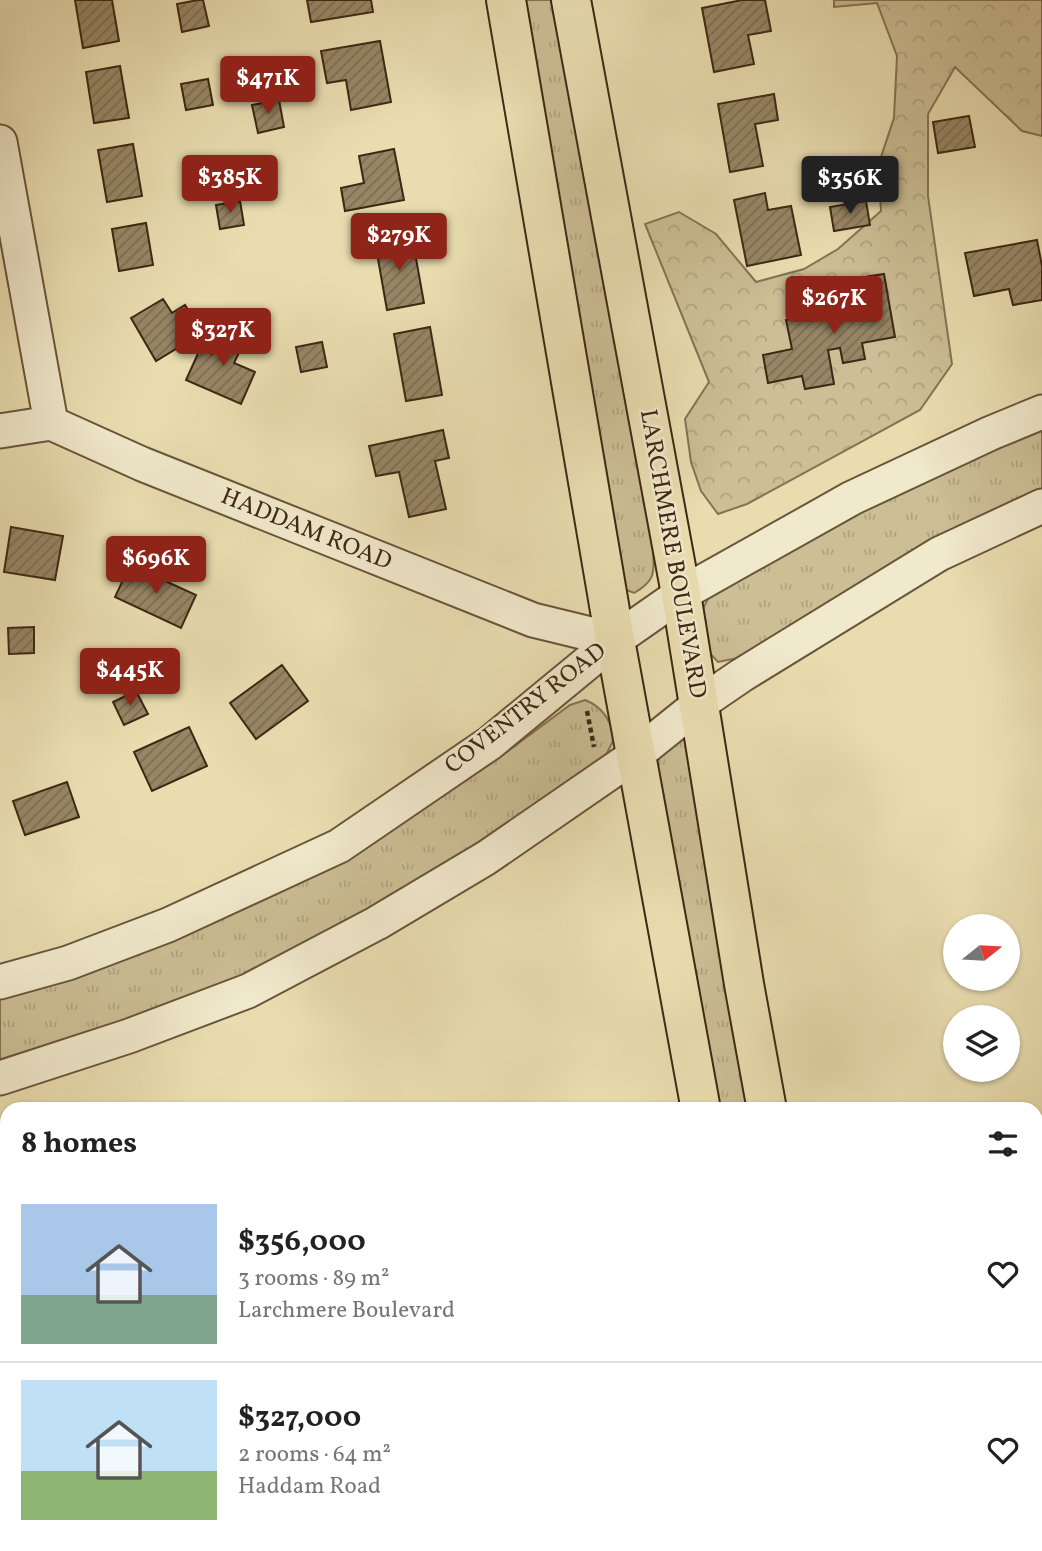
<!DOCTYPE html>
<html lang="en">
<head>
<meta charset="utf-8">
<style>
	:root { --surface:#fff; --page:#f6f6f6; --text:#222; --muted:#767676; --line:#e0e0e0; --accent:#8f2418 }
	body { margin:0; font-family:Vollkorn,serif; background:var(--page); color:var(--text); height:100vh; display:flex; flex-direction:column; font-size:26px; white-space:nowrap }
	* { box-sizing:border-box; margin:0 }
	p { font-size:23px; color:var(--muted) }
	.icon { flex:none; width:38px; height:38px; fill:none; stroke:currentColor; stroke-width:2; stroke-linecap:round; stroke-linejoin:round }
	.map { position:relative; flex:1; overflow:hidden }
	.sheet { position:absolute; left:0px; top:1102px; width:1043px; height:450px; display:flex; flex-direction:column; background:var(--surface); border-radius:21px 21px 0 0; box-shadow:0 2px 5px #0004 }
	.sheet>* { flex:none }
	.needle { width:46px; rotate:72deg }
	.buttons { position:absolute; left:943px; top:914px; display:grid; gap:14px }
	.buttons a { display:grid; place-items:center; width:77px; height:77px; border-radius:50%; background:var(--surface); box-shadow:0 2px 5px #0004; font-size:35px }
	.price { position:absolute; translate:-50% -60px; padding:0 16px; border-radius:7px; background:var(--accent); color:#fff; font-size:23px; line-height:46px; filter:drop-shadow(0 2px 4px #0008) }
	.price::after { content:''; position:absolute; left:50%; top:42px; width:21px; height:16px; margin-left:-10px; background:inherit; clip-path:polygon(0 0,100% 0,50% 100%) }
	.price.current { background:#222; color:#fff }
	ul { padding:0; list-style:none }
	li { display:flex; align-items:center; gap:21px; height:175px; padding:0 21px }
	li+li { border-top:2px solid var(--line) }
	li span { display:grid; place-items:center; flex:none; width:196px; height:140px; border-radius:0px; color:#555 }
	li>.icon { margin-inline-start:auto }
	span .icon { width:84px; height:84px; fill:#fffc; stroke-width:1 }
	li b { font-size:30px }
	h2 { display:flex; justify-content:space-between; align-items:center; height:84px; padding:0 21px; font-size:30px }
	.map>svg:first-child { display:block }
	.grass { fill:url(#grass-tufts); stroke:#857354; stroke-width:2 }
	.forest { fill:url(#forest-crowns); stroke:#857354; stroke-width:2 }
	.building { fill:url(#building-hatch); stroke:#3e2813; stroke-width:2 }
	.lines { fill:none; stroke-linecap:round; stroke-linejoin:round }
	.minor-casing { stroke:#69553a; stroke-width:37 }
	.major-casing { stroke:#3e2813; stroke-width:42 }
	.path { stroke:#3e2813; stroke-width:4.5; stroke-dasharray:5 3.5; stroke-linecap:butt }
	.minor { stroke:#f1e9cc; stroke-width:33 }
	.major { stroke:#e9ddb0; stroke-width:38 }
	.labels { text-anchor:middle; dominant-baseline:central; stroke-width:5; stroke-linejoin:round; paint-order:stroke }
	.street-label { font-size:24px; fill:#3e2813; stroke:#f1e9cc }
</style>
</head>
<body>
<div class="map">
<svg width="1042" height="1551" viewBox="0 0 1042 1551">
	<defs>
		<pattern id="grass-tufts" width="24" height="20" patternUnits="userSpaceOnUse" patternTransform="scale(1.75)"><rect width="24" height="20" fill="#ccbe95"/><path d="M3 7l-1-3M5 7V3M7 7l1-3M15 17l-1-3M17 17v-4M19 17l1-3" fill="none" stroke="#b0a380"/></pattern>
		<pattern id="forest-crowns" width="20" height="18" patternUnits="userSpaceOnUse" patternTransform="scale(1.75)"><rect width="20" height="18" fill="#ccbe95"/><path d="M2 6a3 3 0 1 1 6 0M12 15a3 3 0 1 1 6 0" fill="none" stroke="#b0a380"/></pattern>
		<pattern id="building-hatch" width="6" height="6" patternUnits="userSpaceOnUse" patternTransform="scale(1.75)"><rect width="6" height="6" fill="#978665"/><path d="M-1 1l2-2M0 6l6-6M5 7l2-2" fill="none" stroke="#7d6e52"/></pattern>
	</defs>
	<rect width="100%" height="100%" fill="#e9ddb0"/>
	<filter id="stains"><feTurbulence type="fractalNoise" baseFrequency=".00286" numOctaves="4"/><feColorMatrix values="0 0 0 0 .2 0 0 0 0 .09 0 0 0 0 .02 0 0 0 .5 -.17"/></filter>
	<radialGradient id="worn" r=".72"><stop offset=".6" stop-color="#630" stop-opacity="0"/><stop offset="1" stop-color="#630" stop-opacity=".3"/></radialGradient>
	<path class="grass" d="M 515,0 L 555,0 L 653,547 C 654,571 657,580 634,593 L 622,588 Z
		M 1042,428 L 1042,494 L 738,658 L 718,662 L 705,648 L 697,620 L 709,597 L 840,521 L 965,459 Z
		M 585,700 C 603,707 609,719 615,737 L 606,755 L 545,799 L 438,869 L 331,934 L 208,991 L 75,1040 L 0,1062 L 0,996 L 381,833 L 496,760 L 570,705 Z
		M 698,705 L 767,1109 L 701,1109 L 637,754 Z"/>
	<path class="forest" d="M 834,0 L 1042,0 L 1042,136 L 1022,131 L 955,67 L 928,114 L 928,196 L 952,364 L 920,410 L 747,504 L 718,514 L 701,491 L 691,462 L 685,419 L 709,382 L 645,224 L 679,212 L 716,234 L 756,282 L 804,269 L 838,249 L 881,211 L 878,166 L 894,118 L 897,56 L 877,3 L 834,7 Z"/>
	<path class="building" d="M 75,0 L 112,0 L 119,41 L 83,48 Z
		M 198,0 L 203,0 L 209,26 L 182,32 L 177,4 Z
		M 307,0 L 371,0 L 373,12 L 311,22 Z
		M 742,0 L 765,0 L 771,31 L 748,35 L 754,64 L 714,72 L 702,8 Z
		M 380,41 L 391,102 L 351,110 L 346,80 L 327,83 L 321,51 Z
		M 120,66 L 129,118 L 94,123 L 86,72 Z
		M 208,79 L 213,105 L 186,110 L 181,84 Z
		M 774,94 L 778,120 L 755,124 L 763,166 L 730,172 L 718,104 Z
		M 279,100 L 284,127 L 258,133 L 252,105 Z
		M 969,116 L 975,147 L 938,153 L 933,122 Z
		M 133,144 L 142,196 L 107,202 L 98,150 Z
		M 394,149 L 404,200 L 345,211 L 341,188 L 364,183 L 359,156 Z
		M 765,193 L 768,210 L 791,206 L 801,255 L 747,266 L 734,200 Z
		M 240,201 L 244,225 L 220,229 L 216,205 Z
		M 866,201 L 870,225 L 834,231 L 830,207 Z
		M 146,223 L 153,265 L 119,271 L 112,229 Z
		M 412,236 L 424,303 L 387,310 L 375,242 Z
		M 1037,240 L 1042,266 L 1042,300 L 1013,305 L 1009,289 L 974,296 L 965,253 Z
		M 884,274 L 895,337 L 862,343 L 865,359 L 843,363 L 840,348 L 828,350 L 834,384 L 805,389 L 802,376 L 768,383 L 763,355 L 792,349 L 786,320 L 856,307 L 851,279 Z
		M 163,299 L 172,313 L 185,305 L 202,333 L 156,361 L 131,318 Z
		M 225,326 L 247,336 L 234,363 L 255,372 L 241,404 L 186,380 L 200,349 L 212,354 Z
		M 430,327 L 442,395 L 406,401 L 394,334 Z
		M 322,342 L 327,367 L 301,372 L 296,347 Z
		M 443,430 L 449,458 L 435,461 L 446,509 L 409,517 L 399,472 L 376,476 L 369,446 Z
		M 11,527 L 63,536 L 55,580 L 4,572 Z
		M 130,565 L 196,595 L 181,628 L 115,597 Z
		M 34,627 L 34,653 L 9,654 L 8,628 Z
		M 282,665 L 308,701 L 256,739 L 230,703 Z
		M 136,691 L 148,714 L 124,725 L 113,702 Z
		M 189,727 L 207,766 L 152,791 L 134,752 Z
		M 67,782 L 79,817 L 25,835 L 13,801 Z"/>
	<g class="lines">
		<g class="minor-casing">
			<path id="minor" d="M 0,142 L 51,423
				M 0,431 L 51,423 L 142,464 L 533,620 L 615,640
				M 0,982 L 68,963 L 168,925 L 339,846 L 490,743 L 615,640 L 681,594 L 852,498 L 991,433 L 1042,412
				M 0,1078 L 129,1036 L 248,991 L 377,923 L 486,858 L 637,754 L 698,705 L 742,675 L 939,554 L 1042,506
				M 204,1551 L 222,1545"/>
		</g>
		<g class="major-casing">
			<path id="major" d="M 506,0 L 615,640 L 701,1110
				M 571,0 L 681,594 L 744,984 L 767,1110
				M 776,1545 L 777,1551
				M 845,1545 L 846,1551"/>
		</g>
		<path class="path" d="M 587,711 L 594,747"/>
		<use href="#minor" class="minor"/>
		<use href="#major" class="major"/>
	</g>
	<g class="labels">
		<g class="street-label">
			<text transform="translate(306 530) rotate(22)">HADDAM ROAD</text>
			<text transform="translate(672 554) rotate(80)">LARCHMERE BOULEVARD</text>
			<text transform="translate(526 709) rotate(-38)">COVENTRY ROAD</text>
		</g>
	</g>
	<rect width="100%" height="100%" filter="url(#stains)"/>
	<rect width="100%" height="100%" fill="url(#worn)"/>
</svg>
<div class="buttons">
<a><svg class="needle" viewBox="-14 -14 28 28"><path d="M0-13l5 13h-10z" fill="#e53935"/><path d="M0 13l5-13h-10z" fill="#767676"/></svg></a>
<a><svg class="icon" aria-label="layers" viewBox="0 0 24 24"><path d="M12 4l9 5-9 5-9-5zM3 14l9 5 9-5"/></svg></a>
</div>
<b class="price" style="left:268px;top:116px">$471K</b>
<b class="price" style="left:230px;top:215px">$385K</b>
<b class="price current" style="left:850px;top:216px">$356K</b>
<b class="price" style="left:399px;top:273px">$279K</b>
<b class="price" style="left:834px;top:336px">$267K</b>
<b class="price" style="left:223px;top:368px">$327K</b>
<b class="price" style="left:156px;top:596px">$696K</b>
<b class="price" style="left:130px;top:708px">$445K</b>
<section class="sheet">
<h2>8 homes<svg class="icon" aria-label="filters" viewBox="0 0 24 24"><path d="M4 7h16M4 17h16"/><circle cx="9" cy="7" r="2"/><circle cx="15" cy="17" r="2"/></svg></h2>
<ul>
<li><span style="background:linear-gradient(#a9c7e8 65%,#7fa58c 0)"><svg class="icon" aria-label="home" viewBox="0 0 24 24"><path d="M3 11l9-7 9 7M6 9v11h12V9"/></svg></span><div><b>$356,000</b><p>3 rooms · 89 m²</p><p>Larchmere Boulevard</p></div><svg class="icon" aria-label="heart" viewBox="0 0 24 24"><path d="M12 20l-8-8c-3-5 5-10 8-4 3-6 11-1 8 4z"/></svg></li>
<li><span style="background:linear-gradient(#bfe0f5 65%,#8fb573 0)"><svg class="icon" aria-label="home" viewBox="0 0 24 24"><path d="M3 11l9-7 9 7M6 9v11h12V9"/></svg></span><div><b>$327,000</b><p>2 rooms · 64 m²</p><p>Haddam Road</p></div><svg class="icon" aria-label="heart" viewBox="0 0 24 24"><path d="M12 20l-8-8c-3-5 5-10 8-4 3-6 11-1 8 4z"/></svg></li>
</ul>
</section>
</div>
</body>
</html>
